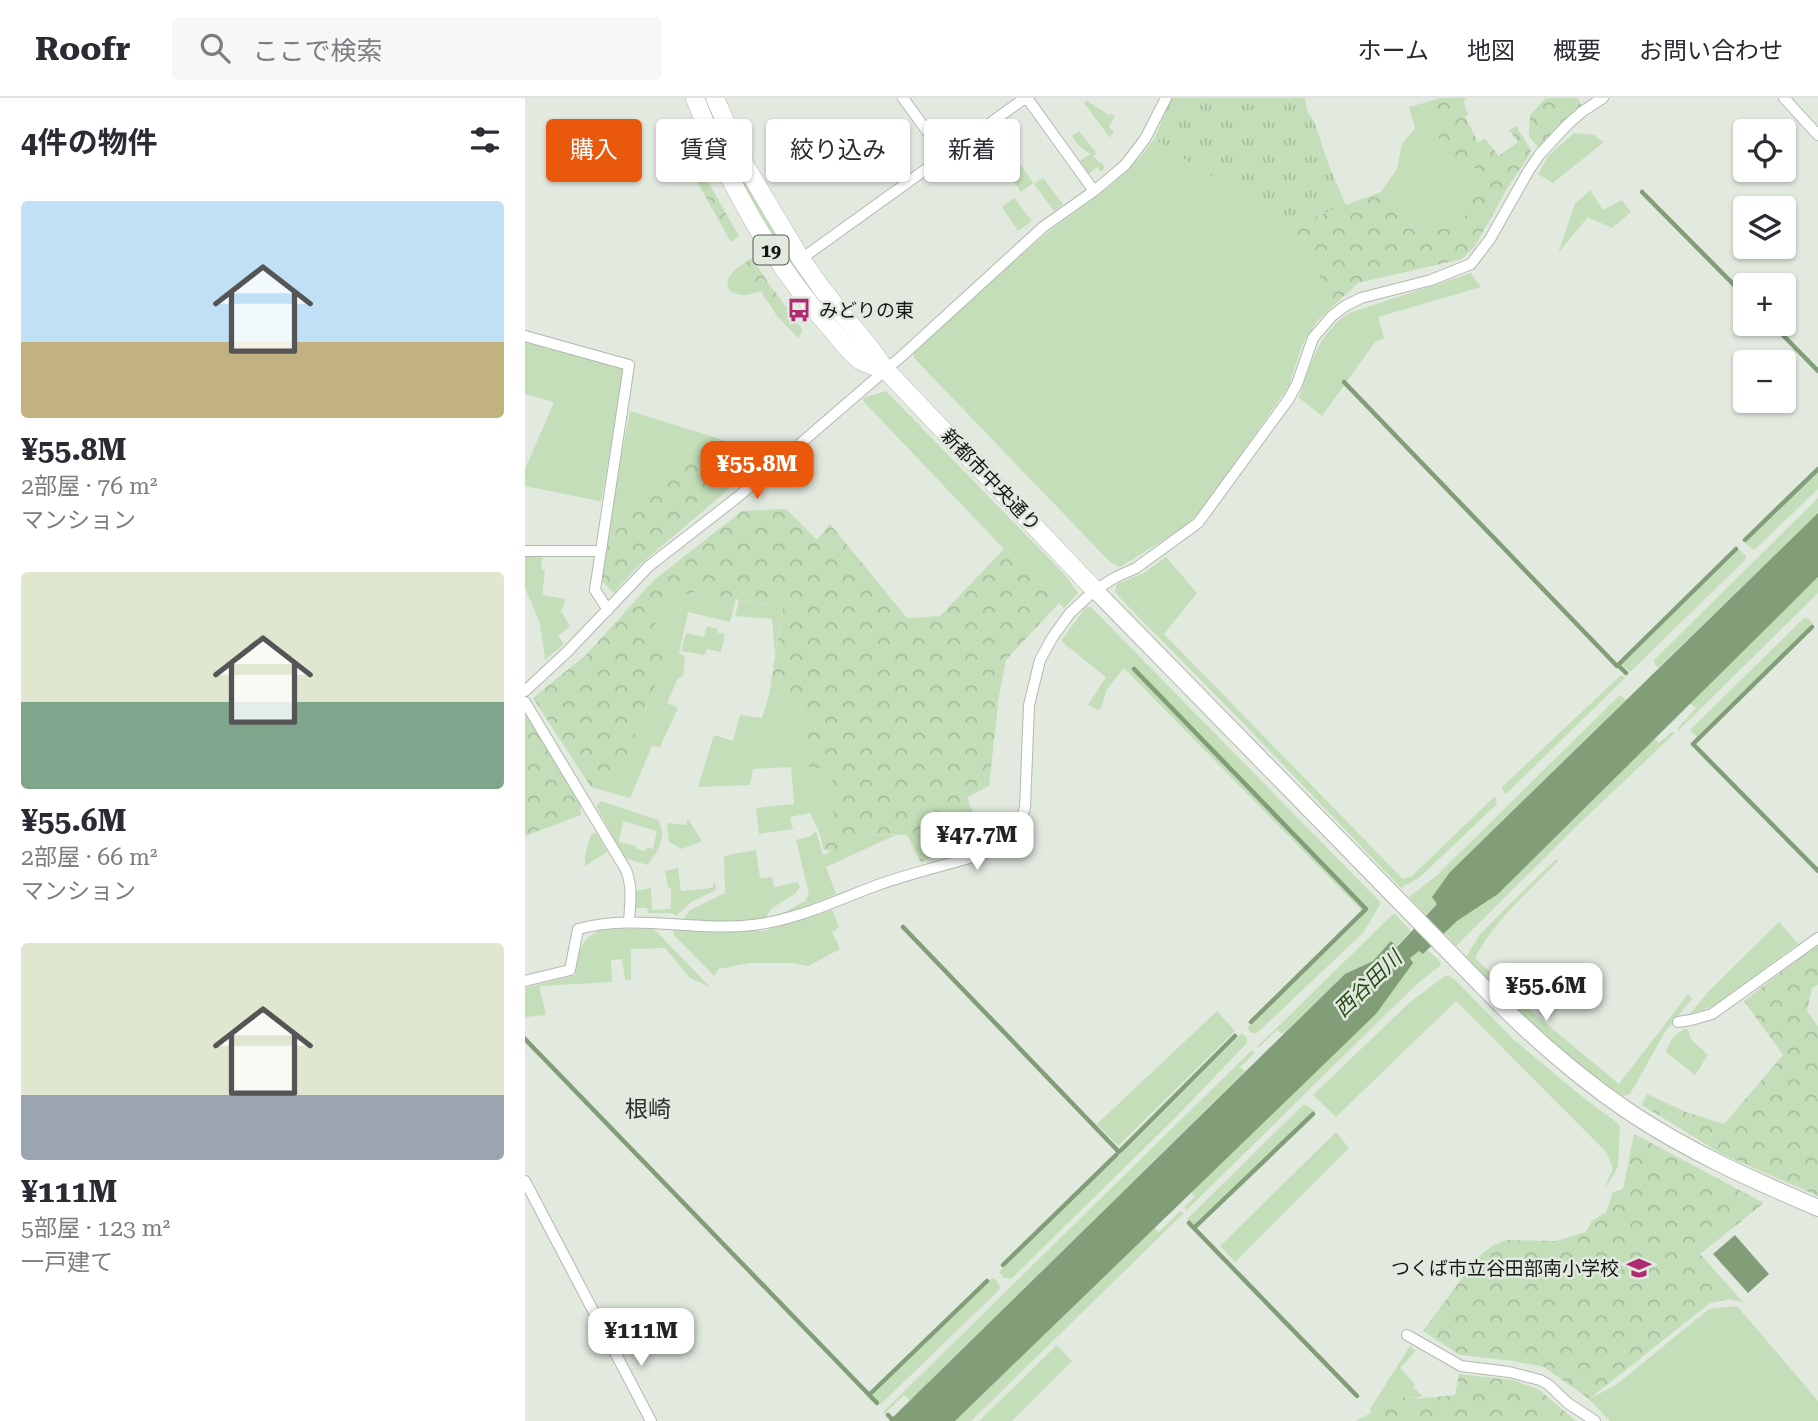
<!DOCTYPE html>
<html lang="ja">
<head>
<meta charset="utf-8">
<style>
	:root { --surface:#fff; --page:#f7f7f7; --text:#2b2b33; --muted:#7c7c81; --line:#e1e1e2; --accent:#ea580c }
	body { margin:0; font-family:"Roboto Serif","Noto Sans JP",serif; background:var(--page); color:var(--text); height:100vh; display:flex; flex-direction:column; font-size:26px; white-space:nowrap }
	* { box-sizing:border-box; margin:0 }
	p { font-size:23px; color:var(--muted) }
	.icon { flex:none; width:38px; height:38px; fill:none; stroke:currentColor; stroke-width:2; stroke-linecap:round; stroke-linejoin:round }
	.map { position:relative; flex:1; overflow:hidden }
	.sheet { display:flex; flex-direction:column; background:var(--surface); width:525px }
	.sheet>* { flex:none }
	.guide { position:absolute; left:21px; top:21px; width:665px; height:63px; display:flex; gap:14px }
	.buttons { position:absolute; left:1208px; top:21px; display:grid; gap:14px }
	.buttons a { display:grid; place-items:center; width:63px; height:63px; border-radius:7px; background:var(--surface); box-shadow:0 2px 5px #0004; font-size:35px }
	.price { position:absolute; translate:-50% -60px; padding:0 16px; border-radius:14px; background:#fff; color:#222; font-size:23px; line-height:46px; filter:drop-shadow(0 2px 4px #0008) }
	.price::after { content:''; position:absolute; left:50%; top:42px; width:21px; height:16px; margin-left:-10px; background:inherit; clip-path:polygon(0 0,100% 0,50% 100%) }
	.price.on { background:var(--accent); color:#fff }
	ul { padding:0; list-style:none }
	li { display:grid; align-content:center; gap:14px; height:371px; padding:0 21px }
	li span { display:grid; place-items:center; height:217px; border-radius:7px; color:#555 }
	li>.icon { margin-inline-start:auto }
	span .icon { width:126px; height:126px; fill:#fffc; stroke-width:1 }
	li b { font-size:30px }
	h2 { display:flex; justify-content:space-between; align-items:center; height:84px; padding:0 21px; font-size:30px }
	.chip { padding:0 24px; border-radius:7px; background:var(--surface); box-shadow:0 2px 5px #0004; font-size:24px; line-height:63px }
	.chip.on { background:var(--accent); color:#fff }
	header { display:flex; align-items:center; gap:42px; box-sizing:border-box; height:98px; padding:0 35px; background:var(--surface); border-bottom:2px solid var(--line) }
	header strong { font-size:33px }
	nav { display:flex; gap:38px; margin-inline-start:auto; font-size:24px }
	.search { width:490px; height:63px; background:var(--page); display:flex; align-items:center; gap:18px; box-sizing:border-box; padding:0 24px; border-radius:7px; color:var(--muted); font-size:26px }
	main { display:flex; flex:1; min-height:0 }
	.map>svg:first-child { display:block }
	.green { fill:#c3deb8; fill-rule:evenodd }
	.forest { fill:url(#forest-crowns) }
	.park { fill:url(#park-tufts) }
	.water { fill:#829e78 }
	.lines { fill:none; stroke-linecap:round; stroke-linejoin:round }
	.stream { stroke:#829e78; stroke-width:4.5 }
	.street-casing { stroke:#b2b9af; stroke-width:12 }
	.secondary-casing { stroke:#b2b9af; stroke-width:18 }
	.primary-casing { stroke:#b2b9af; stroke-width:19 }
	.street { stroke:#fff; stroke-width:10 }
	.secondary { stroke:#fff; stroke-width:16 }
	.primary { stroke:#fff; stroke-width:18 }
	.labels { text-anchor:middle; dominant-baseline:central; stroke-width:5; stroke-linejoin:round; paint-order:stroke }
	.shield { fill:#e2eae0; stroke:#525650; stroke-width:2 }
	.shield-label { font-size:18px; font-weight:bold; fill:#141713 }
	.poi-label { font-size:19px; fill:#141713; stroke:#e2eae0; text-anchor:start }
	.street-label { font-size:19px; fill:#141713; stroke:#e2eae0 }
	.water-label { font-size:21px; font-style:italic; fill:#274c16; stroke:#e2eae0 }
	.quarter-label { font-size:23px; fill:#2f352d; stroke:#e2eae0 }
</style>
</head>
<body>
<header>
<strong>Roofr</strong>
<div class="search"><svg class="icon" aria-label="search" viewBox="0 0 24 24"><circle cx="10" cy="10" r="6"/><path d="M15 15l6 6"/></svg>ここで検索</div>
<nav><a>ホーム</a><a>地図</a><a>概要</a><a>お問い合わせ</a></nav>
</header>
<main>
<section class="sheet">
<h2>4件の物件<svg class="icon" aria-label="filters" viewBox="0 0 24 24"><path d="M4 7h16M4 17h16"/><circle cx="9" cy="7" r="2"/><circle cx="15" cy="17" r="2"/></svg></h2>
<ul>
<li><span style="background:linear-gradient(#bfe0f5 65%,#c2b280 0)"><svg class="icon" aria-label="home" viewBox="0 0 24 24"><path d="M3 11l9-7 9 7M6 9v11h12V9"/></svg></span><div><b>¥55.8M</b><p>2部屋 · 76 m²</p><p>マンション</p></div></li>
<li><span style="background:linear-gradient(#dfe7d0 60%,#7fa58c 0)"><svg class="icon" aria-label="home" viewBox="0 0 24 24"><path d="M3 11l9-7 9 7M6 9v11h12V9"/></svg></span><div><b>¥55.6M</b><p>2部屋 · 66 m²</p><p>マンション</p></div></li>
<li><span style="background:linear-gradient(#dfe7d0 70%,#9aa5b1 0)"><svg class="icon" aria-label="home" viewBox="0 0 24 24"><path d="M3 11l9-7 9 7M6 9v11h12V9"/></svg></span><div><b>¥111M</b><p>5部屋 · 123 m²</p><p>一戸建て</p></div></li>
</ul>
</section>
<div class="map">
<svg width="1293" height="1323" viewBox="0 0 1293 1323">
	<defs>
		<pattern id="forest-crowns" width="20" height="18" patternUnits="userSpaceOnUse" patternTransform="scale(1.75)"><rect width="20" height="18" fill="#c3deb8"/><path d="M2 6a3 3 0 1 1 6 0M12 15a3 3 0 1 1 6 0" fill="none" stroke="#a7be9d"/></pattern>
		<pattern id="park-tufts" width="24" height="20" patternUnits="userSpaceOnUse" patternTransform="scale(1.75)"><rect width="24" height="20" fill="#c3deb8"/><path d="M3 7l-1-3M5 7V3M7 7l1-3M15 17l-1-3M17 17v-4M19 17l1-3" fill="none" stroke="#a7be9d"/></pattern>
	</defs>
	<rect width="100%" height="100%" fill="#e2eae0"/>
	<path class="green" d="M 178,0 L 181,0 L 203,49 L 289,195 L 287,196 C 277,181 265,167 255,152 C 224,104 201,52 178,0 Z
		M 562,3 L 584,17 L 581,22 L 586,16 L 590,18 L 584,29 L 589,33 L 585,40 L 559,5 Z
		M 899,5 L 922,58 L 967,78 L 950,98 L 937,125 L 918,131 L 892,133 L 856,94 L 872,71 L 877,46 L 890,30 L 884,9 Z
		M 478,23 L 479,24 L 469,33 L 480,50 L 486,46 L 489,50 L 484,54 L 493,66 L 483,74 L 457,39 Z
		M 554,33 L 570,53 L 571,56 L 569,58 L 574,65 L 576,64 L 580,69 L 576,74 L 572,69 L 564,76 L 555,63 L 565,56 L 552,46 L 547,38 Z
		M 1049,35 L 1069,37 L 1079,44 L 1028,85 L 1013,76 L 1023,58 Z
		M 629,41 L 762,129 L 791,167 L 805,211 L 792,223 L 777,247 L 764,288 L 679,409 L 665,424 L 650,435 L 595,469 L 585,464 L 389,260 L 389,254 C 433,215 475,173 521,136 C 560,105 600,84 629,41 Z
		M 496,67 L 509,86 L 518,80 L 538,106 L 529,113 L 508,85 L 496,94 L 484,77 Z
		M 1065,92 L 1078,112 L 1097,102 L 1106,114 L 1087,130 L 1063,119 L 1033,155 L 1050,106 Z
		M 489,100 L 507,123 L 493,133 L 477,109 Z
		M 218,166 L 236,193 C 229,195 220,199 212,196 C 193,190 206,172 218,166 Z
		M 946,175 L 956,189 L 853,219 L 859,240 L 850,244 L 797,318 L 774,300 C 784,268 795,233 824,215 Z
		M 0,242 L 95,267 L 99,271 L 77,400 L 74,403 L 0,388 L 0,371 L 29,304 L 0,296 Z
		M 361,293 L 541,478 L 553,495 L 539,510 L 479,451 L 339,304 L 338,300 Z
		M 105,313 L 179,336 L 83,442 L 93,375 Z
		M 1293,374 L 1293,391 L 1229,452 L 1220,445 Z
		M 1293,400 L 1293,415 L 1133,570 L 1128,563 Z
		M 1214,451 L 1221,458 L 1219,463 L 1105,574 L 1096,566 Z
		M 2,458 L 19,460 L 17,461 L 16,471 L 20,473 L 17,497 L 41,501 L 36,513 L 45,528 L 33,538 L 39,546 L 20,562 L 15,525 L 0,490 L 0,459 Z
		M 641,459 L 672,495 L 639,536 L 878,781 L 887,778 L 970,698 L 972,706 L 895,779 L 876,790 L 722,629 L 595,500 L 590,493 L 592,486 L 619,475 Z
		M 1293,479 L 1293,495 L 1153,633 L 1152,631 L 1171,610 L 1165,605 Z
		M 167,494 L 211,501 L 205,524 L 163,514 L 154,555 L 160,558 L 158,578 L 153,580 L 142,605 L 153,610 L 135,649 L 127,648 L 105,700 L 66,689 L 100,662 L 142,559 L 130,523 L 142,504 Z
		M 214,502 L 258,509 L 250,556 L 247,521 L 210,518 Z
		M 561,509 L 566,509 L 856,805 L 838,835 L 732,935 L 726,935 L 722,930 L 839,815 L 599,570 L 582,591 L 576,610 L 572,612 L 563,607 L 581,579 L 536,543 Z
		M 1282,520 L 1288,525 L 1172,639 L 1165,632 L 1278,521 Z
		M 182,528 L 192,531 L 193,535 L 200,536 L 196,554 L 182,551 L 179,557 L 156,553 L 161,535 L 179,539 Z
		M 1096,577 L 1100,580 L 981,696 L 976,690 Z
		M 244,597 L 276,601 L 279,668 L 306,673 L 309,724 L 294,733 L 285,715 L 265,719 L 268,731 L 234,736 L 231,710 L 269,706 L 266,669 L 228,671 L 225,687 L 173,689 L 189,637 L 208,643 L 215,617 L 237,620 Z
		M 1095,597 L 1101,602 L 925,774 L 912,806 L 901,817 L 884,799 L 911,778 Z
		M 1147,634 L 1150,635 L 1057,723 L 931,848 L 920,835 L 932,823 L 973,796 L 1129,640 L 1134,645 Z
		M 76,703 L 133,722 C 143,740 133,752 123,767 L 102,761 L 97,755 L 71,708 ZM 98,723 L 132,733 L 128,751 L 122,749 L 120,753 L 111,751 L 111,748 L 94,744 Z
		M 163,721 L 177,743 L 157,751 L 144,744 L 142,725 L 161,727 Z
		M 291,733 L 298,757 L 340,736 L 371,737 L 301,769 L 311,796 L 259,817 L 258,815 L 280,803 L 284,796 L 271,742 L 286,738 Z
		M 72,735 L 82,754 L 60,768 L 60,757 L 66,736 Z
		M 231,752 L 235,780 L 247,779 L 249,789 L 273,784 L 275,789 L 270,796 L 247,810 L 239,822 L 183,825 L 159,821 L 164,813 L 200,795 L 199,758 Z
		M 1031,761 L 1033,763 C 1004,793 969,823 950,860 L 1012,918 L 1094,986 L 1163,896 L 1167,901 L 1140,934 L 1105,996 L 1098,998 C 1076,983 1054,967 1033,950 C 1000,923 971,890 941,859 L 956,835 Z
		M 153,770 L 156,793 L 188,790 L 188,785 L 190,785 L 191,792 L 166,804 L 151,818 L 147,815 L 123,815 L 122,810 L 111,810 L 111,793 L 126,790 L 127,812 L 146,811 L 146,790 L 143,789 L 140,773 Z
		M 307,812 L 314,829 L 307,834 L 315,851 L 283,868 L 268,865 L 225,865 L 194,871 L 189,878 L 149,837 L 148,832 L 239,833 Z
		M 869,815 L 886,833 L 871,849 L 866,844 L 848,863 L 820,876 L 758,936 L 752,932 L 733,950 L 732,949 Z
		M 1254,824 L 1273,846 L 1188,908 L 1165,916 L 1183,894 Z
		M 79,831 L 129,831 L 185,889 L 165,880 L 140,850 L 106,851 L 106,882 L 100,882 L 97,861 L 86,862 L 87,884 L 14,888 L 21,917 L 0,919 L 0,890 L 51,877 C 52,855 56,838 79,831 Z
		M 902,852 L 916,864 L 915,868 L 893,885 L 854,923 L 662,1112 L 659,1109 L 670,1099 L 666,1094 L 851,916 L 884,860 L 894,853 L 898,856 Z
		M 921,877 L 928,880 L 988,941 L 1055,997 L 1091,1024 L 1095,1028 L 1093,1069 L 1079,1092 L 1088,1070 L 1081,1054 L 931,903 L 811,1019 L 788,997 L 884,905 Z
		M 692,913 L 710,933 L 593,1048 L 572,1026 Z
		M 1162,930 L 1166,941 L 1183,957 L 1170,977 L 1141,954 C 1145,942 1150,935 1162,930 Z
		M 717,935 L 722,940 L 722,945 L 652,1018 L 486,1181 L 479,1180 L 474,1174 Z
		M 727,952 L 730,955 L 715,969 L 720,973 L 385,1302 L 379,1297 L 359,1316 L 358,1314 Z
		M 779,1006 L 790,1013 L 669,1128 L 662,1121 Z
		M 811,1034 L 824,1050 L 710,1164 L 695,1148 Z
		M 655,1113 L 659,1115 L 446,1323 L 430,1323 L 629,1130 L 634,1134 Z
		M 467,1180 L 472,1183 L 475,1189 L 473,1193 L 356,1306 L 347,1297 Z
		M 1212,1208 L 1293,1303 L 1293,1323 L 1085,1323 L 1064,1301 L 1091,1287 L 1184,1211 Z
		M 532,1247 L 547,1263 L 487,1323 L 454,1323 Z
		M 885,1248 L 891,1253 L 875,1270 L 890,1286 L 888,1289 L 898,1298 L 888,1301 L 879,1299 L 846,1315 L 845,1311 Z"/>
	<path class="forest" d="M 915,0 L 942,0 L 938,3 L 943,16 L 940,19 L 953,44 L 960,41 L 974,58 L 993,44 L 984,32 L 991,28 L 1006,52 L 1005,56 L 983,89 L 950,148 L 937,161 L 833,185 L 805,211 L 791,167 L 762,129 L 856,94 L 892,133 L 918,131 L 937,124 L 950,98 L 967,78 L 922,58 L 899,5 Z
		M 1020,0 L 1053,0 L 1057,9 L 1036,25 L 1014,50 L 1004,38 L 1005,17 L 1020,1 Z
		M 162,66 L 174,68 L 214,138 L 206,144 Z
		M 227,160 L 244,186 L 278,232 L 273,240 L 252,218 L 218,166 Z
		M 179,336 L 244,357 L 111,470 L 89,495 L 77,483 L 83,442 Z
		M 261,411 L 292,442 L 305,426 L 382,520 L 415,518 L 479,451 L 534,505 L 481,562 L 474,598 L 464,688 L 442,699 L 457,740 L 396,764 L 382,737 L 340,736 L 311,753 L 299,752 L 294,733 L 309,724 L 306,673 L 279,668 L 276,601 L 244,597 L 258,509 L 167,494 L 142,504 L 130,523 L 142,559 L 100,662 L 66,689 L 8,600 L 61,557 L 129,482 L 217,413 Z
		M 0,609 L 55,706 L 56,717 L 0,738 Z
		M 1293,846 L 1293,887 L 1287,890 L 1282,913 L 1293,928 L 1293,1098 L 1197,1056 L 1117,1007 L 1122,996 L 1161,1014 L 1199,1026 L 1258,957 L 1219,903 Z
		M 1109,1036 L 1239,1105 L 1175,1156 L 1219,1205 L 1205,1201 L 1185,1205 L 1064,1301 L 1019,1269 L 989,1263 L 935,1257 L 898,1233 L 951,1161 L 967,1148 L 981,1142 L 1031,1143 L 1061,1134 L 1067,1123 L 1081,1114 L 1088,1094 L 1098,1091 Z
		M 934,1276 L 987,1282 L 1013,1291 L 1051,1323 L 830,1323 L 879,1299 L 888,1301 L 930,1297 Z"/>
	<path class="park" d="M 647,0 L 780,0 L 782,13 L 789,23 L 804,68 L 821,107 L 762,129 L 629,41 Z"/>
	<path class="water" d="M 1293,415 L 1293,479 L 973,796 L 932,823 L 898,856 L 894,853 L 885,860 L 888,865 L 851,916 L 430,1323 L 364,1323 L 820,876 L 848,863 L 866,843 L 872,849 L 912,806 L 907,799 L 925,774 Z
		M 1210,1137 L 1244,1176 L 1223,1195 L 1188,1156 Z"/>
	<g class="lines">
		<path class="stream" d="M 1117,94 L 1220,198
			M 1247,226 L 1293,273
			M 819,284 L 1092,568 L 1093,567 L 1101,575
			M 1220,442 L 1293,371
			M 1287,529 L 1168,646 L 1293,773
			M 1093,567 L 1211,451
			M 609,571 L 841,811 L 726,924
			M 378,829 L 594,1054
			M 0,941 L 352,1305
			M 596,1052 L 710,938
			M 664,1125 L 832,1298
			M 669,1130 L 788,1016
			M 478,1167 L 591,1057
			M 344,1297 L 462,1183
			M 363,1317 L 369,1323"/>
		<g class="street-casing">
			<path id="street" d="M 378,0 L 420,58
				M 502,0 L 569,93
				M 1259,0 L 1293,37
				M 276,161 L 500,0
				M 0,238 L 104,267 L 70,492 L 83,512
				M 0,453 L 75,453
				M 0,593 L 42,554 L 124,468 L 214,398 L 276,345 L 378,257 L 518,129 L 569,93 L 600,67 L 620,41 L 641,0
				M 0,604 L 101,772 C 108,789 105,806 104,824
				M 0,883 L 45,872 L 53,831 C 111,815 170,834 228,827 C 271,822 310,803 350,788 C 385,775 422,767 458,756 L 472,750 L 485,740 L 495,726 L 500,709 L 504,607 L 515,562 L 527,540 L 545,515 L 570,492 L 591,479 L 611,470 L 673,425 L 763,302 L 772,286 L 788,240 L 807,218 L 820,208 L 836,200 L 906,182 L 946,166 L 965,141 L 1004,72 L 1015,56 L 1043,26 L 1058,13 L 1078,0
				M 1153,924 L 1166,922 L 1187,916 L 1293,840
				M 0,1083 L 126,1323
				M 882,1237 L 936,1268 L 984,1274 L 1015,1282 L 1024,1287 L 1044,1306 L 1070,1323"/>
		</g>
		<g class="secondary-casing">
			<path id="secondary" d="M 570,492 L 973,904 C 1013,944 1056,981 1103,1013 C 1162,1053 1228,1082 1293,1110"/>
		</g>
		<g class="primary-casing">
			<path id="primary" d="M 170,0 C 202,84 247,164 306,231 C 315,241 325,256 336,263 C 343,267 353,269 361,272
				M 190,0 L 217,62 L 276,161 L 297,191 L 346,251 L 361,272 L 570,492"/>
		</g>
		<use href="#street" class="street"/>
		<use href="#secondary" class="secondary"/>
		<use href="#primary" class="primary"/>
	</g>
	<defs>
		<g id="bus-bare" transform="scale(1.89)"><path d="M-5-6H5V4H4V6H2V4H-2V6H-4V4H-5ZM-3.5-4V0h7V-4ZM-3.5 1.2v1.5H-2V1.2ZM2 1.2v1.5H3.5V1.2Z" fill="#af2a72" stroke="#e2eae0" stroke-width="2.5" paint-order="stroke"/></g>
		<g id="school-bare" transform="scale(1.89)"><path d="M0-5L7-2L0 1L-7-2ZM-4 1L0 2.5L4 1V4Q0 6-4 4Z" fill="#af2a72" stroke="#e2eae0" stroke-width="2.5" paint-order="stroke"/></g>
	</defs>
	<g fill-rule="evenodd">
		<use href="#bus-bare" x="274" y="212"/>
		<use href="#school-bare" x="1114" y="1170"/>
	</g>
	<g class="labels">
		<rect class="shield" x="228.5" y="137.5" width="35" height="29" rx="5"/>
		<g class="shield-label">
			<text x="246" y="152">19</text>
		</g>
		<g class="poi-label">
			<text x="294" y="212">みどりの東</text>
			<text x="1094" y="1170" text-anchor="end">つくば市立谷田部南小学校</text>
		</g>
		<g class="street-label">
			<text transform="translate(466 382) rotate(46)">新都市中央通り</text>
		</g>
		<g class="water-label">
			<text transform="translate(843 886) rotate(-44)">西谷田川</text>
		</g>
		<g class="quarter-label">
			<text x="123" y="1011">根崎</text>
		</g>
	</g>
</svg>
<div class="buttons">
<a><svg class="icon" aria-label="locate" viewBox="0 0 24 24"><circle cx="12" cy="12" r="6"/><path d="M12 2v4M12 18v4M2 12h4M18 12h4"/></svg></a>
<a><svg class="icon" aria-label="layers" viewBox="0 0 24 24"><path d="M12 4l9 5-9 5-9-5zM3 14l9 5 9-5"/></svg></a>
<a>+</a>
<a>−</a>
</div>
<b class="price on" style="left:232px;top:403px">¥55.8M</b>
<b class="price" style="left:452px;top:774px">¥47.7M</b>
<b class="price" style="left:1021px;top:925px">¥55.6M</b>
<b class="price" style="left:116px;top:1270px">¥111M</b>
<div class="guide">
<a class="chip on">購入</a>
<a class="chip">賃貸</a>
<a class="chip">絞り込み</a>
<a class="chip">新着</a>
</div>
</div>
</main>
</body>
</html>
